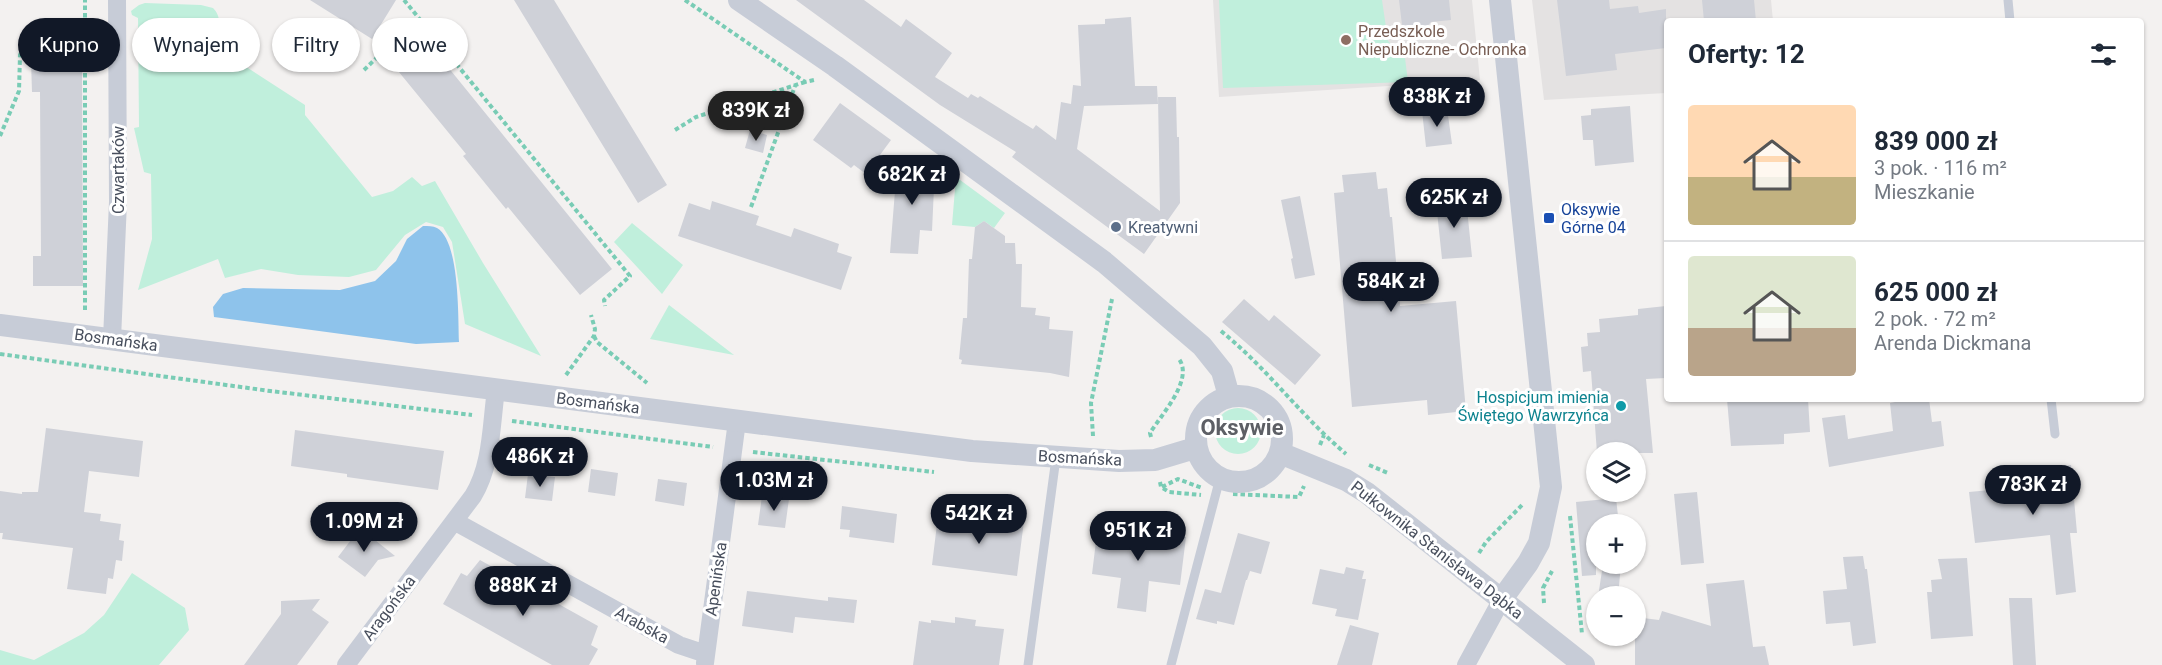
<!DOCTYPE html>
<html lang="pl">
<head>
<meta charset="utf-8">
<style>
	:root { --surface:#fff; --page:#f6f6f7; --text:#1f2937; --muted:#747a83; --line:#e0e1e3; --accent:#111827 }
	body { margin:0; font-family:Roboto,sans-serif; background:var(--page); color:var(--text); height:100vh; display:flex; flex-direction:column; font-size:22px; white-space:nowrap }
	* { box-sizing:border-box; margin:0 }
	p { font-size:20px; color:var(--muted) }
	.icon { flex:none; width:33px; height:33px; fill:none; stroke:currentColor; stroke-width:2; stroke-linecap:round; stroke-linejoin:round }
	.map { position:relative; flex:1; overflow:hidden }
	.drawer { position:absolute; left:1664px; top:18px; width:480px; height:384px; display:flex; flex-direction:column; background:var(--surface); border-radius:6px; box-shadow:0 2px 4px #0004 }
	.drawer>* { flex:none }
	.hud { position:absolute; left:18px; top:18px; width:570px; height:54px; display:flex; gap:12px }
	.fabs { position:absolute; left:1586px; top:442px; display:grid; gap:12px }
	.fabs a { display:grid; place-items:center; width:60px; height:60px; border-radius:50%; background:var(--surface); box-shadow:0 2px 4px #0004; font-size:30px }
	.price { position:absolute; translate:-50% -51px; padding:0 14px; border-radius:21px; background:var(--accent); color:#fff; font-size:20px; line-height:39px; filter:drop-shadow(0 2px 3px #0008) }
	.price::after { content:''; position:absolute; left:50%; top:36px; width:18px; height:14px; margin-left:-9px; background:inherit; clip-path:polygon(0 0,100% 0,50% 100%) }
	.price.active { background:#222; color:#fff }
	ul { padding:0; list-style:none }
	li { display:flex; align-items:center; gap:18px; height:150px; padding:0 24px }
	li+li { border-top:2px solid var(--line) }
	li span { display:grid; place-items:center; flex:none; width:168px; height:120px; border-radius:6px; color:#555 }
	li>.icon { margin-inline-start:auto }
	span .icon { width:72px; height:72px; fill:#fffc; stroke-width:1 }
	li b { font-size:26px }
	h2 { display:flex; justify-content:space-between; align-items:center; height:72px; padding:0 24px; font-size:26px }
	.pill { padding:0 21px; border-radius:27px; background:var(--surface); box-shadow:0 2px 4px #0004; font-size:21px; line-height:54px }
	.pill.active { background:var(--accent); color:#fff }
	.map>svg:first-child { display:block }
	.education { fill:#e4e2e2 }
	.green { fill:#c0efdc }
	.water { fill:#8ec3eb }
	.building { fill:#cfd1d8 }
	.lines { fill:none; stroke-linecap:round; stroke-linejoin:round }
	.path { stroke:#79ccb5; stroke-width:4; stroke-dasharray:4.5 3; stroke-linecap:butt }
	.service { stroke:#c7ccd7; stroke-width:9 }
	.minor { stroke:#c7ccd7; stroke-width:18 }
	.tertiary { stroke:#c7ccd7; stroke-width:22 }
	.education-dot { fill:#8d6e63; stroke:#fff; stroke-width:2 }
	.transit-dot { fill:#1a4fb4; stroke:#fff; stroke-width:2 }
	.service-dot { fill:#5c6f8a; stroke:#fff; stroke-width:2 }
	.culture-dot { fill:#0f9aa8; stroke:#fff; stroke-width:2 }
	.labels { text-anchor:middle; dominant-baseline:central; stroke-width:6; stroke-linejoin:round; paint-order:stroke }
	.education-label { font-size:16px; fill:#785e54; stroke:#fff; text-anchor:start }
	.street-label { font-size:16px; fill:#484f5d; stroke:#fff }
	.transit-label { font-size:16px; fill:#164399; stroke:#fff; text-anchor:start }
	.service-label { font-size:16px; fill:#4e5e75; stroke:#fff; text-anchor:start }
	.culture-label { font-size:16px; fill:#0d838f; stroke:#fff; text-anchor:end }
	.district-label { font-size:22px; font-weight:bold; fill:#5d5f65; stroke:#fff }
</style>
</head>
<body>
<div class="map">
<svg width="2162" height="665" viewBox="0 0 2162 665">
	<rect width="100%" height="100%" fill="#f3f1f0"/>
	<path class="education" d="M 1213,0 L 1472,0 L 1480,80 L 1219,97 Z
		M 1532,0 L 1771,0 L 1773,21 L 1666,21 L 1666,93 L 1544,100 Z"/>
	<path class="green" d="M 1219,0 L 1382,0 L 1388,41 L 1405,58 L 1408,82 L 1223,88 Z
		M 145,3 L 201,5 L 213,8 C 222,17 218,25 220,36 C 222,46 230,54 237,61 L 305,105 L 305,115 L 372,197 L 393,191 L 412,177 L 422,186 L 435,181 L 483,263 L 541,356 L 465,324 L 452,242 L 443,227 L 426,222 L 405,235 L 376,270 L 349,277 L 298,275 L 261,269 L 225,278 L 218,259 L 138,290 L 152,239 L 151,174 L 144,172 L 134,128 L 139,127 L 138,18 L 132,15 L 131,11 L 139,5 Z
		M 956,177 L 1005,213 L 994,228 L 984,221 L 975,227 L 952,225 Z
		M 632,223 L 683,265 L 662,294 L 614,242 Z
		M 669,305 L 734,355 L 650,339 Z
		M1215 431a23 23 0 1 1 46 0a23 23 0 1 1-46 0Z
		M 132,573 L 185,608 L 189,630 L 159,665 L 0,665 L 0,650 L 34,660 L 84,633 L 104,615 Z"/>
	<path class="water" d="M 423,226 C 428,226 433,226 437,228 C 460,241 458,318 459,342 L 416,344 L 214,317 L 213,307 L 223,294 L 243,288 L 340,290 L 375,281 L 396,261 L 407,239 Z"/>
	<path class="building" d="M 310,0 L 396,0 L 372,39 Z
		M 514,0 L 554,0 L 667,185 L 638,203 Z
		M 796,0 L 864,0 L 901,27 L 906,19 L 952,53 L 935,77 L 968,98 L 971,94 L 978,98 L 980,96 L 1033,129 L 1036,125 L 1056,140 L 1061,102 L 1071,104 L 1073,85 L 1081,86 L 1078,25 L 1105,24 L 1105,19 L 1131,17 L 1135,86 L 1157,86 L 1158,104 L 1084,106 L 1077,149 L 1160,211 L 1158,97 L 1176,97 L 1177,137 L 1179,137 L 1180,203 L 1144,254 L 1012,157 L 1016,152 L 940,105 Z
		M 1399,0 L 1449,0 L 1451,20 L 1431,22 L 1421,33 L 1412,34 L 1402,25 Z
		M 1557,0 L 1609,0 L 1610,9 L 1638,6 L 1639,13 L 1666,9 L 1666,48 L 1615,54 L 1617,70 L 1566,76 Z
		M 1702,0 L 1754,0 L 1756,21 L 1704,21 Z
		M 426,40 L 612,269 L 580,295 L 508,207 L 506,209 L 463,156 L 466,154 L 394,66 Z
		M 31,61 L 82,61 L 83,286 L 33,286 L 33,256 L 41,256 L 40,92 L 32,92 Z
		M 840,103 L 891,140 L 866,174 L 854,165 L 851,168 L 813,140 Z
		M 1630,106 L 1634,162 L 1595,166 L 1593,140 L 1583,140 L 1581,116 L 1591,115 L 1591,109 Z
		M 1447,108 L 1452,144 L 1426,147 L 1422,111 Z
		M 750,130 L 767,135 L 763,153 L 745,148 Z
		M 894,163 L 935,166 L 932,231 L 920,230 L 918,254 L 890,253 L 895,191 L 893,190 Z
		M 1376,172 L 1378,189 L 1387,188 L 1390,217 L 1392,217 L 1400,306 L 1456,301 L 1466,411 L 1428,415 L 1427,400 L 1352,407 L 1334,193 L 1344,192 L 1342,175 Z
		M 1300,196 L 1315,275 L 1295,279 L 1291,259 L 1293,258 L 1281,200 Z
		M 1466,199 L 1472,257 L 1442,259 L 1436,202 Z
		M 712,201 L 759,216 L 756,225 L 791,237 L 794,228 L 839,244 L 837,252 L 852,257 L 841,290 L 678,236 L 689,203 L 710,210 Z
		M 984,221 L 1005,236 L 1005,243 L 1015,243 L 1016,264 L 1022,264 L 1021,307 L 1036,308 L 1035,315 L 1050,317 L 1049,329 L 1073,331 L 1069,377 L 1050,373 L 961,364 L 962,360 L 959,359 L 963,318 L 967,318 L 969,259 L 972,259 L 975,227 Z
		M 1244,299 L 1269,321 L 1274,315 L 1321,355 L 1295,385 L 1222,322 Z
		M 1666,306 L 1666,378 L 1646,379 L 1653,453 L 1597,453 L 1591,371 L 1583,372 L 1581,347 L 1588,346 L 1587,333 L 1600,332 L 1599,319 L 1638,315 L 1638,309 Z
		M 1727,399 L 1808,399 L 1810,432 L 1784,434 L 1784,444 L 1731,446 Z
		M 1900,399 L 1929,399 L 1932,422 L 1941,421 L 1944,446 L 1829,467 L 1822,418 L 1845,415 L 1848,439 L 1893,431 L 1890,403 L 1900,401 Z
		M 46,428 L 143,441 L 139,477 L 89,471 L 84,512 L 101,514 L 100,521 L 121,524 L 119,540 L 124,541 L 122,561 L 116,560 L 113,579 L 108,578 L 106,594 L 67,589 L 73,548 L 2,539 L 3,533 L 0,533 L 0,491 L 22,494 L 22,492 L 38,492 Z
		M 295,430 L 444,451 L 438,490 L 347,477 L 347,474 L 291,466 Z
		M 2071,465 L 2077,533 L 2070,533 L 2076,592 L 2056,595 L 2050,535 L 1975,543 L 1969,492 L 2022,487 L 2020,469 Z
		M 591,469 L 618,473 L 615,496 L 588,492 Z
		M 528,474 L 555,477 L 552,501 L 525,498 Z
		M 658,479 L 687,483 L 684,506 L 655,501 Z
		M 1697,492 L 1704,563 L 1681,565 L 1674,494 Z
		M 762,496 L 789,499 L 785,528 L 758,525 Z
		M 1616,498 L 1619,525 L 1596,525 L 1596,575 L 1582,576 L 1576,502 Z
		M 842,506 L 897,514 L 894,543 L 849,537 L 850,530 L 840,529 Z
		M 938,516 L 1024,521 L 1017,576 L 932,565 Z
		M 1098,525 L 1186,537 L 1180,585 L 1149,581 L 1146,612 L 1117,608 L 1121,578 L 1092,574 Z
		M 360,528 L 395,556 L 378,560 L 365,577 L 338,557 Z
		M 1238,533 L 1270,542 L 1261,574 L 1250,571 L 1247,580 L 1246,580 L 1234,625 L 1217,621 L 1217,624 L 1196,619 L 1205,589 L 1221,593 Z
		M 1863,556 L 1865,569 L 1867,569 L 1876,643 L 1853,646 L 1850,622 L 1826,624 L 1823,591 L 1847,589 L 1843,557 Z
		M 1967,558 L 1973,636 L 1931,639 L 1927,592 L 1932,592 L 1931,580 L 1942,579 L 1938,559 Z
		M 480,560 L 598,626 L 591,645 L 598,649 L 589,665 L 552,665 L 443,604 L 461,573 L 467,576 Z
		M 1603,564 L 1621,564 L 1618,597 L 1598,597 Z
		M 1346,567 L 1364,571 L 1362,579 L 1366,579 L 1358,620 L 1335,616 L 1337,609 L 1312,604 L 1320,569 L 1344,574 Z
		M 1744,580 L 1753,647 L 1765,646 L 1769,665 L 1635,665 L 1635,617 L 1659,620 L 1662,611 L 1711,626 L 1706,584 Z
		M 747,591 L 828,601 L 828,597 L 857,600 L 854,623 L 795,617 L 793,633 L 742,626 Z
		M 2009,598 L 2032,598 L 2036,665 L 2013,665 Z
		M 320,599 L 312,610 L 329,622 L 297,665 L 244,665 L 281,614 L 281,601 Z
		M 955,617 L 976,620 L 975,626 L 1004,629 L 999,665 L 913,665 L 919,621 L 931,623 L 931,620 L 955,623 Z
		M 1350,625 L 1379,633 L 1372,665 L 1337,665 Z"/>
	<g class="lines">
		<path class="path" d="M 404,0 L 630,276 L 604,300 L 605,306
			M 685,0 L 805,82 L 814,80
			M 364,70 L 418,18
			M 675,130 L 696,117 L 805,82
			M 0,136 L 19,91 L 20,55 L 27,38
			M 751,207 L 795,86
			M 85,310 L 85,0
			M 1221,331 C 1267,368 1301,416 1346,454
			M 594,336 L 597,342 L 647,383
			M 0,354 L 270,391 L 472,415
			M 566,375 L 594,336 L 595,329 L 591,315
			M 512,421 L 713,447
			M 1093,436 L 1091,403 L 1112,299
			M 1151,437 L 1150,433 C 1161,415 1194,380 1179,359
			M 1320,445 L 1324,435
			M 753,452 L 934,472
			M 1369,465 L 1388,473
			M 1160,482 L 1161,487 L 1169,492 L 1201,495
			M 1162,487 L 1178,479 L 1202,488
			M 1233,494 L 1299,497 L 1304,486
			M 1570,516 L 1582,634
			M 1479,553 L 1486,542 L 1524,503
			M 1544,603 L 1543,588 L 1552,571"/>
		<path class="service" d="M 2008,0 L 2010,21
			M 2051,399 L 2055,434
			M 1028,665 L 1056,458
			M 1171,665 L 1220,478"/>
		<path class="minor" d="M 112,339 L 118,202 L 117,0
			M 454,521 L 679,645 L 706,654
			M 705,663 L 737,421
			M 346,665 L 473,496 C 492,465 491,425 496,390
			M 1466,665 L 1502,599"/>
		<path class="tertiary" d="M 739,0 L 835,66 L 1104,262 L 1202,346 L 1222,371 L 1229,396
			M 1500,0 L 1551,487 L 1539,543 L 1528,563 L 1502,599
			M 0,325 L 972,451 L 1119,461 L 1155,460 L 1195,448
			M1196 439a43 43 0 1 1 86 0a43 43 0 1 1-86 0Z
			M 1280,453 L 1346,480 L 1367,493 L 1584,665"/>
	</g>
	<circle class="education-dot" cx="1346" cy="40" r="6"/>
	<rect class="transit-dot" x="1543" y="212" width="12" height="12" rx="3"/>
	<circle class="service-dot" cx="1116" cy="227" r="6"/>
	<circle class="culture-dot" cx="1621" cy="406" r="6"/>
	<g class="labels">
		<g class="education-label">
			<text x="1358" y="31">Przedszkole<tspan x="1358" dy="18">Niepubliczne- Ochronka</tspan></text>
		</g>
		<g class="street-label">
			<text transform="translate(118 170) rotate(-90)">Czwartaków</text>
			<text transform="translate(116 340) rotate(8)">Bosmańska</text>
			<text transform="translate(598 403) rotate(7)">Bosmańska</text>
			<text transform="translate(1080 458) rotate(3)">Bosmańska</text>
			<text transform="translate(1437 550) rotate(38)">Pułkownika Stanisława Dąbka</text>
			<text transform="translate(716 579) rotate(-82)">Apenińska</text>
			<text transform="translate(389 608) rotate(-53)">Aragońska</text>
			<text transform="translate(642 625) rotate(29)">Arabska</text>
		</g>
		<g class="transit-label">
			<text x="1561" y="209">Oksywie<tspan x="1561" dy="18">Górne 04</tspan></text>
		</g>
		<g class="service-label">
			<text x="1128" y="227">Kreatywni</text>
		</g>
		<g class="culture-label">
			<text x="1609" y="397">Hospicjum imienia<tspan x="1609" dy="18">Świętego Wawrzyńca</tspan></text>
		</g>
		<g class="district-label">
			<text x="1242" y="427">Oksywie</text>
		</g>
	</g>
</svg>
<div class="fabs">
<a><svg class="icon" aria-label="layers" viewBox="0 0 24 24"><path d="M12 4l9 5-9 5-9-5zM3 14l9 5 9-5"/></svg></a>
<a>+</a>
<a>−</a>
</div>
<b class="price" style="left:1437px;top:128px">838K zł</b>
<b class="price active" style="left:756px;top:142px">839K zł</b>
<b class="price" style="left:912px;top:206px">682K zł</b>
<b class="price" style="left:1454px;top:229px">625K zł</b>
<b class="price" style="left:1391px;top:313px">584K zł</b>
<b class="price" style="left:540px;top:488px">486K zł</b>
<b class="price" style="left:774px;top:512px">1.03M zł</b>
<b class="price" style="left:2033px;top:516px">783K zł</b>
<b class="price" style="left:979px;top:545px">542K zł</b>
<b class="price" style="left:364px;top:553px">1.09M zł</b>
<b class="price" style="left:1138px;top:562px">951K zł</b>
<b class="price" style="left:523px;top:617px">888K zł</b>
<div class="hud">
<a class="pill active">Kupno</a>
<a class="pill">Wynajem</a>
<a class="pill">Filtry</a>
<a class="pill">Nowe</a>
</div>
<section class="drawer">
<h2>Oferty: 12<svg class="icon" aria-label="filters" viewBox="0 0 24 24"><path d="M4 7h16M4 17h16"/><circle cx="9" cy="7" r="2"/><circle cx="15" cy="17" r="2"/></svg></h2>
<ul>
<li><span style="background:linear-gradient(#ffd9b3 60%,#c2b280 0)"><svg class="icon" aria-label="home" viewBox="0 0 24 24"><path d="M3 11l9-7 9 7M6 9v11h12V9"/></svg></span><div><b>839 000 zł</b><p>3 pok. · 116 m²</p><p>Mieszkanie</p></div></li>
<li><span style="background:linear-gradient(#dfe7d0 60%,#b9a48a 0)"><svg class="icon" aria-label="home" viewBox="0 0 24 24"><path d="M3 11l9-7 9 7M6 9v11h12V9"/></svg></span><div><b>625 000 zł</b><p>2 pok. · 72 m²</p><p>Arenda Dickmana</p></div></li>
</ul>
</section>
</div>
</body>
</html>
